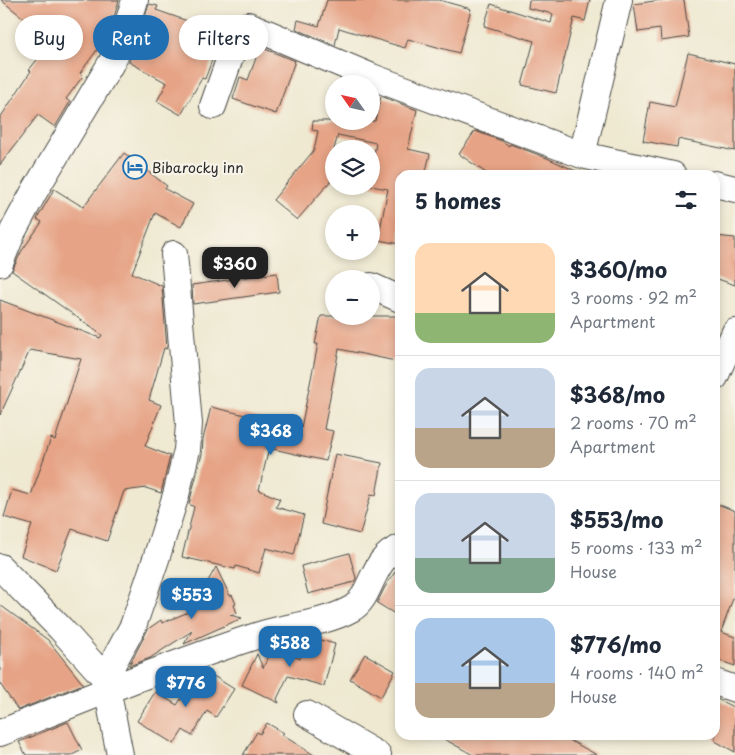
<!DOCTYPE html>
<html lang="en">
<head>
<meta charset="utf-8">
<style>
	:root { --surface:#fff; --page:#f2f2f3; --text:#1f2937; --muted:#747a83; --line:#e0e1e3; --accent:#1f6fb2 }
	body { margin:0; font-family:"Playpen Sans",sans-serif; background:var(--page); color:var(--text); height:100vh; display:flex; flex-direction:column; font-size:19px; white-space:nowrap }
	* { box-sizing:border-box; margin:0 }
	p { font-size:16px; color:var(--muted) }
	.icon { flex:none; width:28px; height:28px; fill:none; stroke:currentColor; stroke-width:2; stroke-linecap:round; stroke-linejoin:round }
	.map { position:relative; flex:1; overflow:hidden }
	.side { position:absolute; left:395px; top:170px; width:325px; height:570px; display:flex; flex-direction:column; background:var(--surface); border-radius:15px; box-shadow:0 2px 8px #0003 }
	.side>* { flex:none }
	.hud { position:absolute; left:15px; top:15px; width:305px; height:45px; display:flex; gap:10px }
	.needle { width:32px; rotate:304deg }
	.buttons { position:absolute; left:325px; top:75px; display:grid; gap:10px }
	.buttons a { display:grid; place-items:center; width:55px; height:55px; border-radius:50%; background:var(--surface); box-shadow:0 2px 8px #0003; font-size:25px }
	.price { position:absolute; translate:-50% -42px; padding:0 11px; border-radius:10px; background:var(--accent); color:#fff; font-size:16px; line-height:32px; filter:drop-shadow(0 1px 2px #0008) }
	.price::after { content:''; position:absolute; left:50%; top:30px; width:15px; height:11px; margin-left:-8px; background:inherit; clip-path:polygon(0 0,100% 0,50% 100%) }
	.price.selected { background:#222; color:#fff }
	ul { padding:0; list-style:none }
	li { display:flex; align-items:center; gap:15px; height:125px; padding:0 20px }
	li+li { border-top:1px solid var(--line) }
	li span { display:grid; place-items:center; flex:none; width:140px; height:100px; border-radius:15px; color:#555 }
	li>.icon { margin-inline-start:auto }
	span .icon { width:60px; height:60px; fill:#fffc; stroke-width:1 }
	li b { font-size:21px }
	h2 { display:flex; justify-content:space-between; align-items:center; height:60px; padding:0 20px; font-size:21px }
	.tag { padding:0 18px; border-radius:22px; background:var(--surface); box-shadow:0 2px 8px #0003; font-size:18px; line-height:45px }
	.tag.selected { background:var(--accent); color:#fff }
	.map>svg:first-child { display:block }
	.building { fill:#e6a385 }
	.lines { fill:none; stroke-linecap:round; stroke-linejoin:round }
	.minor-casing { stroke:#484844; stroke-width:28 }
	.minor { stroke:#fff; stroke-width:26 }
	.labels { text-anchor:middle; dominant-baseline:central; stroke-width:4.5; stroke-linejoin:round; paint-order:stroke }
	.poi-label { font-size:14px; fill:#2b2b2b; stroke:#f7f3e8; text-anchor:start }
</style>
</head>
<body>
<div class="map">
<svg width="735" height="755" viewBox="0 0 735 755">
	<rect width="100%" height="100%" fill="#f7f3e8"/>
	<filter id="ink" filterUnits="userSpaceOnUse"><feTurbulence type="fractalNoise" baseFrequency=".02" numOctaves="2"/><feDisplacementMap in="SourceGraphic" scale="10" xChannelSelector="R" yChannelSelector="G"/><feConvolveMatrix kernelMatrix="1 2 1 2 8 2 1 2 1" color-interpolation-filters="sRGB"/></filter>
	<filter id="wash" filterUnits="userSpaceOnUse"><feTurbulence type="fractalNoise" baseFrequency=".0096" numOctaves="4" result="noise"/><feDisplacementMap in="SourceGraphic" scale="20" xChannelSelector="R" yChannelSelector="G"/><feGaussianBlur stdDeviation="1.12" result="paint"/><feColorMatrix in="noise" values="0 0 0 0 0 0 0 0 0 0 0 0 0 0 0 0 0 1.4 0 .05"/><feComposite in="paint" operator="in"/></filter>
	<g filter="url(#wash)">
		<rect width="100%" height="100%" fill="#efe9d1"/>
		<g id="blocks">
			<path class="building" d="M 1,0 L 119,0 L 109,34 L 102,47 L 100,46 L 80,73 L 83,76 L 66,99 L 70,102 L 55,127 L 38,115 L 0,165 L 0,118 L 31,71 L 29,70 L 49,44 L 48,43 L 50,39 Z
				M 327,0 L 439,0 L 471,9 L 459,53 L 408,39 L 405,48 L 339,28 L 335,45 L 296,29 L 298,20 L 319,26 Z
				M 529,0 L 590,0 L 585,21 L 574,18 L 556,93 L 522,85 L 534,41 L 484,26 L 491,4 L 551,23 L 553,14 L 528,8 Z
				M 661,0 L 684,0 L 689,37 L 661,41 L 660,29 L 638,32 L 634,4 Z
				M 149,4 L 158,6 L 156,10 L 222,33 L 205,79 L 202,78 L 181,115 L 157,101 L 167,83 L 129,62 L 137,44 Z
				M 260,47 L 295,61 L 276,114 L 233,99 L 240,77 L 248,80 Z
				M 688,53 L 735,64 L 735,151 L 678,139 L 677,147 L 643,141 L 650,102 L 675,107 Z
				M 381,96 L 417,110 L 408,149 L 430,154 L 425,175 L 400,175 L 400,244 L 378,240 L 388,189 L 371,186 L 371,171 L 376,143 L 338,135 L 334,149 L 334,177 L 297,220 L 273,200 L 314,150 L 318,131 L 312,130 L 313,121 L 375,121 Z
				M 475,131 L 502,141 L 509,146 L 510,144 L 547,158 L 585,175 L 489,175 L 459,154 Z
				M 124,153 L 167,186 L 165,189 L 193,204 L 181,227 L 155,213 L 132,273 L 162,286 L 167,349 L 164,348 L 149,400 L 161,405 L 145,446 L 170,456 L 161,493 L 146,488 L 124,491 L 107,541 L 72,529 L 56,570 L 21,556 L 32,525 L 4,517 L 12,490 L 31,495 L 51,438 L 55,440 L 81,359 L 30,350 L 0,415 L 0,300 L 100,338 L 102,335 L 12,271 L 21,252 L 42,222 L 37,219 L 54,189 L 83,207 Z
				M 715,236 L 735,238 L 735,285 L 715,278 Z
				M 277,273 L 279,292 L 193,304 L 192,285 Z
				M 321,316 L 400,316 L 400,362 L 339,349 L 324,429 L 333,431 L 326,461 L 269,448 L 259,490 L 280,499 L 276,507 L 304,515 L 294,555 L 266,548 L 259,573 L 236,566 L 235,569 L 182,557 L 194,507 L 189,504 L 202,454 L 203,439 L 211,407 L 301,428 L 318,344 L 315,344 Z
				M 335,454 L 382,463 L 376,495 L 371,494 L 360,534 L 321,524 Z
				M 715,503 L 735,511 L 735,593 L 721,632 L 735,637 L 735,666 L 715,659 Z
				M 349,553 L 356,578 L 354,582 L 308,594 L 301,566 Z
				M 400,565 L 400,617 L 377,603 L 385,587 Z
				M 216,567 L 230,596 L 232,595 L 236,604 L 234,605 L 237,613 L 230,615 L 242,618 L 184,644 L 192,631 L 150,658 L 129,666 L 148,629 L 161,620 L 162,623 L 191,611 Z
				M 0,605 L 48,640 L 83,684 L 18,710 L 0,684 Z
				M 313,638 L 335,644 L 324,686 L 288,676 L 277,699 L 279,703 L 242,685 L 257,654 L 263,668 L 273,647 L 300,659 L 305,640 Z
				M 365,654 L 395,671 L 381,697 L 350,679 Z
				M 204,670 L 234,689 L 216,717 L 207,711 L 192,736 L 183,730 L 174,744 L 137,721 L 155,692 L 177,705 L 199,672 Z
				M 715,698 L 735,708 L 735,752 L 715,741 Z
				M 68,722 L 82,750 L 72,755 L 26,755 L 19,742 Z
				M 267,723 L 284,733 L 282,735 L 314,755 L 243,755 L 257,732 L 260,734 Z
				M 437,735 L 560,735 L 597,755 L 473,755 Z"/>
		</g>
	</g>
	<g filter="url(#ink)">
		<use href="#blocks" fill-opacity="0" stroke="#484844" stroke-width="1"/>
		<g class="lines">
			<g class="minor-casing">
				<path id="minor" d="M 213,106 L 240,29 L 248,25 L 372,77 L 582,155 L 673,175
					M 582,155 L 619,0
					M 715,184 L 735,189
					M 0,263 L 13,231 L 34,192 L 110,65 L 123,40 L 135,0
					M 371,286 L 400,299
					M 715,377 L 735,332
					M 0,567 L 61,629 L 105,678 L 120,755
					M 105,678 L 133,626 L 156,559 L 176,495 L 187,450 L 189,424 L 174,254
					M 715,682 L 735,689
					M 307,714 L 378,755
					M 0,733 C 85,699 170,664 256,636 C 286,626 324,624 351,609 C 373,597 370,559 400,548"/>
			</g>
			<use href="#minor" class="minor"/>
		</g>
	</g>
	<defs>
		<g id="hotel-ring" transform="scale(1.25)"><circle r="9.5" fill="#f7f3e8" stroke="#1f6fb2" stroke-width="1.5"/><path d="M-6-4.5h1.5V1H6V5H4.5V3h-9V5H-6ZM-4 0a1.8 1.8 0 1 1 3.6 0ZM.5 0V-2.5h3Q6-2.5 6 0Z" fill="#1f6fb2"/></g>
	</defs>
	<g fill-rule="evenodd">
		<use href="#hotel-ring" x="135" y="167"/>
	</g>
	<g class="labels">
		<g class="poi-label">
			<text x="152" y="167">Bibarocky inn</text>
		</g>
	</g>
</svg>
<div class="buttons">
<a><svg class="needle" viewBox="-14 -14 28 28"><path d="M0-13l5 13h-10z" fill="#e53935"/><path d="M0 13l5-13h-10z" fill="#747a83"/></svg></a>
<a><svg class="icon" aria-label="layers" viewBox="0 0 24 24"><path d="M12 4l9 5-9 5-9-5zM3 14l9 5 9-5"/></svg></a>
<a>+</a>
<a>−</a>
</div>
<b class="price selected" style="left:235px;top:289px">$360</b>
<b class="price" style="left:271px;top:456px">$368</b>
<b class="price" style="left:192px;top:620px">$553</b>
<b class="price" style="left:290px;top:668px">$588</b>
<b class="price" style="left:186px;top:708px">$776</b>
<div class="hud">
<a class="tag">Buy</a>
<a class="tag selected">Rent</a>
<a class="tag">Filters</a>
</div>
<section class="side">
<h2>5 homes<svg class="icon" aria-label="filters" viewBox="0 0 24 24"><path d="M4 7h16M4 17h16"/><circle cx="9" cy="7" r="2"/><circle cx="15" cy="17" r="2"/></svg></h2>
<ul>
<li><span style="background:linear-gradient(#ffd9b3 70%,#8fb573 0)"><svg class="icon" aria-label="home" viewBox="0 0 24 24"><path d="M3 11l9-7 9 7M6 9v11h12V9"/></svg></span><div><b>$360/mo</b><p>3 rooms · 92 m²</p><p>Apartment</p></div></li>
<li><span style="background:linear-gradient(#c9d6e8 60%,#b9a48a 0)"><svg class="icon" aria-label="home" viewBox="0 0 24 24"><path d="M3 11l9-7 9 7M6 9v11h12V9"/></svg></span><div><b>$368/mo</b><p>2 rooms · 70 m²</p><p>Apartment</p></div></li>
<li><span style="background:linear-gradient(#c9d6e8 65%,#7fa58c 0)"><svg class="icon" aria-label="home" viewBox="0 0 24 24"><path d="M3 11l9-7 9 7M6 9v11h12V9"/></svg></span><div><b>$553/mo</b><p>5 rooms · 133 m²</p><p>House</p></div></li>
<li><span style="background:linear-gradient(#a9c7e8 65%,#b9a48a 0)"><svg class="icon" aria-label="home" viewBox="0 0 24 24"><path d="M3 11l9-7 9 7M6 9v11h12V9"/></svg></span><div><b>$776/mo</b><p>4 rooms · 140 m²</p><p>House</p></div></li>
</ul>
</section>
</div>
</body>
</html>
